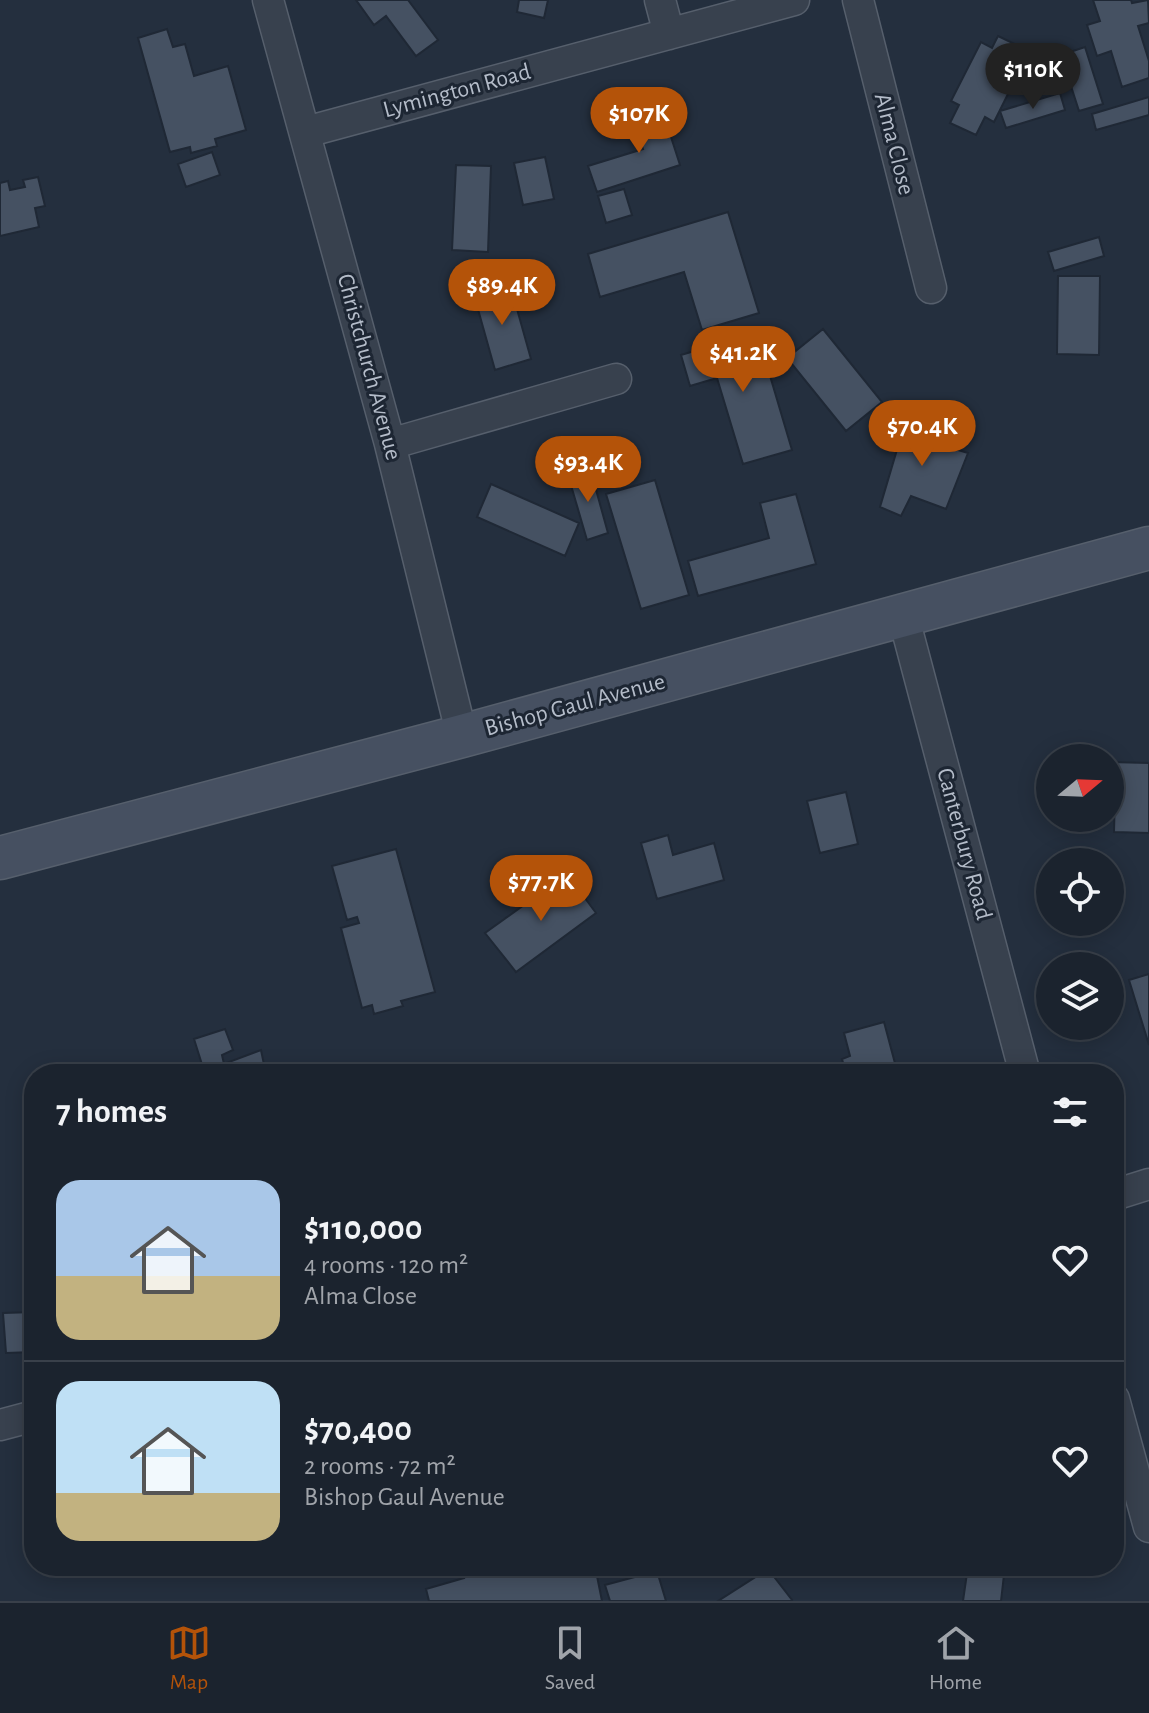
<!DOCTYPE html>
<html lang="en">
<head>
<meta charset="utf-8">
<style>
	:root { --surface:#1b232e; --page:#282f3a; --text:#f1f3f6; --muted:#a0a4aa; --line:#39404a; --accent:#b45309 }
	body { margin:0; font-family:"Alegreya Sans",sans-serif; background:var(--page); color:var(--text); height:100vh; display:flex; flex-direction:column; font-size:30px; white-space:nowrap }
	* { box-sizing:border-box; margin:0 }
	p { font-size:26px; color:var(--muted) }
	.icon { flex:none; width:44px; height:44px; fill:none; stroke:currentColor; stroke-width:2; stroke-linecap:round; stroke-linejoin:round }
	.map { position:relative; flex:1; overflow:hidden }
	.sheet { position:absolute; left:24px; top:1064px; width:1100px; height:512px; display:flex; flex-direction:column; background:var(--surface); border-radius:32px; box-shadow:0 4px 20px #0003,0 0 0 2px var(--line) }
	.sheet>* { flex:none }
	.needle { width:52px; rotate:71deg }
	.tools { position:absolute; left:1036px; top:744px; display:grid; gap:16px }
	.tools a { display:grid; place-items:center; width:88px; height:88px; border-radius:50%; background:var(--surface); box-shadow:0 4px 20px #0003,0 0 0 2px var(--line); font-size:40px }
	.price { position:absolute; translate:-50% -68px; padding:0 18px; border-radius:28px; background:var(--accent); color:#fff; font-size:26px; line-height:52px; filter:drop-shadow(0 2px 4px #0008) }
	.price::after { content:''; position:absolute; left:50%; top:48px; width:24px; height:18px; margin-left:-12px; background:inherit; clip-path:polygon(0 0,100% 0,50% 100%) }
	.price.active { background:#222; color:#fff }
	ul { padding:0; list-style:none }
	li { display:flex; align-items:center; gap:24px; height:200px; padding:0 32px }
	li+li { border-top:2px solid var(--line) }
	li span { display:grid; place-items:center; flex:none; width:224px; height:160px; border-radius:24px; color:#555 }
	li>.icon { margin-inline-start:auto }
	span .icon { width:96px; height:96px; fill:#fffc; stroke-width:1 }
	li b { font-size:34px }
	h2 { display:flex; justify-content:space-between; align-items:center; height:96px; padding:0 32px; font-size:34px }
	.menu { display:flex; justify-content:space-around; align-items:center; height:112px; border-top:2px solid var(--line); background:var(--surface); font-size:22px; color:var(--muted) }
	.menu a { display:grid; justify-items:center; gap:4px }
	.menu .active { color:var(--accent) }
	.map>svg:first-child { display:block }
	.building { fill:#455162; stroke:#1f2835; stroke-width:2 }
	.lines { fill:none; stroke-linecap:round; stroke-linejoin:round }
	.street-casing { stroke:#565f6c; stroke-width:33 }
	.secondary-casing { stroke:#565f6c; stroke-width:45 }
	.street { stroke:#38414e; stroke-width:30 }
	.secondary { stroke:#465061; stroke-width:42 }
	.labels { text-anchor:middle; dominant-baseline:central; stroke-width:6; stroke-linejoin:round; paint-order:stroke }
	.street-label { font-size:24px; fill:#b4bcc9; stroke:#1d2633 }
</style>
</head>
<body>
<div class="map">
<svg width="1149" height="1601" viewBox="0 0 1149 1601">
	<rect width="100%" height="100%" fill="#242f3e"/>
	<path class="building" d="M 356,0 L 408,0 L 438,40 L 416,56 L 386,16 L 374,25 Z
		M 519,0 L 548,0 L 544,18 L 517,12 Z
		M 1093,0 L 1131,0 L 1132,3 L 1148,0 L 1149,23 L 1138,26 L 1149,61 L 1149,78 L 1122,87 L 1111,51 L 1097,56 L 1087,25 L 1100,21 Z
		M 167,29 L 173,47 L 185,44 L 194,76 L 228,66 L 246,130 L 215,139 L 217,146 L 191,153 L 190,147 L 170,152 L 138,38 Z
		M 998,36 L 1019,46 L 1001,80 L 1012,86 L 994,122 L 985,117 L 976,135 L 950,123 L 959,105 L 951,101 L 981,42 L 992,48 Z
		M 1085,47 L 1103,104 L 1079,111 L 1061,55 Z
		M 1060,93 L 1065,110 L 1006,128 L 1000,111 Z
		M 1149,97 L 1149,115 L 1096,130 L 1092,114 Z
		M 662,109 L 680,165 L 597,192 L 588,166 L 643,149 L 633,118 Z
		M 212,152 L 220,175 L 186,187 L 178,164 Z
		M 545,157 L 554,199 L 523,205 L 514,163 Z
		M 456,165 L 491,166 L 488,252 L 452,250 Z
		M 38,177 L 45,206 L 35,208 L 39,227 L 0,236 L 0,183 L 8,181 L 10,190 L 25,187 L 23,180 Z
		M 624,189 L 632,215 L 606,223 L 598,196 Z
		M 728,212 L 759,313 L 702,330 L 684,272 L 600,297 L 588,254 Z
		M 1099,237 L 1104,256 L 1054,271 L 1048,252 Z
		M 1058,276 L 1100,276 L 1099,355 L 1057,354 Z
		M 510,284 L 531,359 L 495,370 L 474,295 Z
		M 823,329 L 882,402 L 846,431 L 787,358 Z
		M 757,332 L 792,450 L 743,464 L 717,378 L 690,386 L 681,355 Z
		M 907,416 L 937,421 L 932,442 L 968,453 L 946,509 L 911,496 L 901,516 L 880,507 Z
		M 590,468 L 608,533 L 587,540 L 568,475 Z
		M 655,480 L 689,595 L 641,609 L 606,494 Z
		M 491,484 L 579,523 L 565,556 L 477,517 Z
		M 796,494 L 816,564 L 698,596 L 688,561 L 769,538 L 760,503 Z
		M 1110,762 L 1149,763 L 1149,833 L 1114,832 L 1115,790 L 1110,789 Z
		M 846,792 L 858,844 L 820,853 L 807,801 Z
		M 668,835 L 673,855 L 714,843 L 724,880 L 657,899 L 641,843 Z
		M 396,849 L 435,992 L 401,1001 L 403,1006 L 374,1014 L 372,1005 L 362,1008 L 341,928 L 359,923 L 357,917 L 347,920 L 332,866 Z
		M 567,874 L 596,913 L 516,972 L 485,933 Z
		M 1149,974 L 1149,1045 L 1129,980 Z
		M 884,1022 L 896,1067 L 908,1064 L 910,1074 L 846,1074 L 842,1059 L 850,1056 L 844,1033 Z
		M 225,1029 L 233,1050 L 222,1055 L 224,1064 L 261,1050 L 266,1074 L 205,1074 L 194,1039 Z
		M 34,1312 L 34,1352 L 6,1353 L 3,1313 Z
		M 471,1566 L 595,1566 L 602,1601 L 429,1601 L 426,1589 L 464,1578 L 461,1569 Z
		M 831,1566 L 864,1566 L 834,1576 Z
		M 968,1566 L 1005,1566 L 1001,1601 L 963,1601 Z
		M 768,1569 L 792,1600 L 791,1601 L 718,1601 Z
		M 657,1571 L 666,1601 L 610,1601 L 605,1585 Z"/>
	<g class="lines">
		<g class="street-casing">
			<path id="street" d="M 268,0 L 390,444 L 462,736
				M 660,0 L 669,34
				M 858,0 L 931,288
				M 306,132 L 794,0
				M 390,444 L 616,379
				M 903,615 L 1025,1074
				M 1114,1195 L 1149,1184
				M 1114,1399 L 1149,1527
				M 0,1425 L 34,1416"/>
		</g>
		<g class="secondary-casing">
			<path id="secondary" d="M 0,858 L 462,736 L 1149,548"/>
		</g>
		<use href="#street" class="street"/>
		<use href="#secondary" class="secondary"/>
	</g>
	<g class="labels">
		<g class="street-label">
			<text transform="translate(457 91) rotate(-15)">Lymington Road</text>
			<text transform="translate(894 144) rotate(76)">Alma Close</text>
			<text transform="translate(369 367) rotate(75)">Christchurch Avenue</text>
			<text transform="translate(575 705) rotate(-15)">Bishop Gaul Avenue</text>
			<text transform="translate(964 844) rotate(75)">Canterbury Road</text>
		</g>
	</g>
</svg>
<div class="tools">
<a><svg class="needle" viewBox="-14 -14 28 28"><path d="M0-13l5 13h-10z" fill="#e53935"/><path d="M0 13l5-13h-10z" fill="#a0a4aa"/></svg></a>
<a><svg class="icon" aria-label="locate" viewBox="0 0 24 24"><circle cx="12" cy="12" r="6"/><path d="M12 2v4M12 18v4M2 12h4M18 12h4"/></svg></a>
<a><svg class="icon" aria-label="layers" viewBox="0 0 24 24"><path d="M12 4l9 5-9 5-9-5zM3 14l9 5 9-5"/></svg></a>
</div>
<b class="price active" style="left:1033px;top:111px">$110K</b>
<b class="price" style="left:639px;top:155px">$107K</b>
<b class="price" style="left:502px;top:327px">$89.4K</b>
<b class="price" style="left:743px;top:394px">$41.2K</b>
<b class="price" style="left:922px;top:468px">$70.4K</b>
<b class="price" style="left:588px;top:504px">$93.4K</b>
<b class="price" style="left:541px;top:923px">$77.7K</b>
<section class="sheet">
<h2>7 homes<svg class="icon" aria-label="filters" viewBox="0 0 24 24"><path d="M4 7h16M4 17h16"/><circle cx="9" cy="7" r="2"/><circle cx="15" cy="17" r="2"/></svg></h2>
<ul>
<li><span style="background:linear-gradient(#a9c7e8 60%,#c2b280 0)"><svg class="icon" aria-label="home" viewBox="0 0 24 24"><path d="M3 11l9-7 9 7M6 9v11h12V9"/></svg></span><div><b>$110,000</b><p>4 rooms · 120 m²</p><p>Alma Close</p></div><svg class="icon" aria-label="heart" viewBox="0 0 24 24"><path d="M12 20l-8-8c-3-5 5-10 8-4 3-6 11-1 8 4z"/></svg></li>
<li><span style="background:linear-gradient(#bfe0f5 70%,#c2b280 0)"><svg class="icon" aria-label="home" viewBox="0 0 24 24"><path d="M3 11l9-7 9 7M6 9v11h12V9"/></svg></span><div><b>$70,400</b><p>2 rooms · 72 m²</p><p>Bishop Gaul Avenue</p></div><svg class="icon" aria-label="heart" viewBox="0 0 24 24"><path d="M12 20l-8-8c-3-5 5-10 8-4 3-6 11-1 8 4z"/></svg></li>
</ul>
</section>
</div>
<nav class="menu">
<a class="active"><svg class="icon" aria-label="map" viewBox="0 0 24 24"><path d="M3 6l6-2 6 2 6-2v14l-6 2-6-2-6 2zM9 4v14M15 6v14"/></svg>Map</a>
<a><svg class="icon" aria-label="saved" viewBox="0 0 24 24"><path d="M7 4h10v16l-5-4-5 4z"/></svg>Saved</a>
<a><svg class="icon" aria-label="home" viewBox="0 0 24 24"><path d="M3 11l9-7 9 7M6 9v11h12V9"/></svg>Home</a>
</nav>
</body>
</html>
